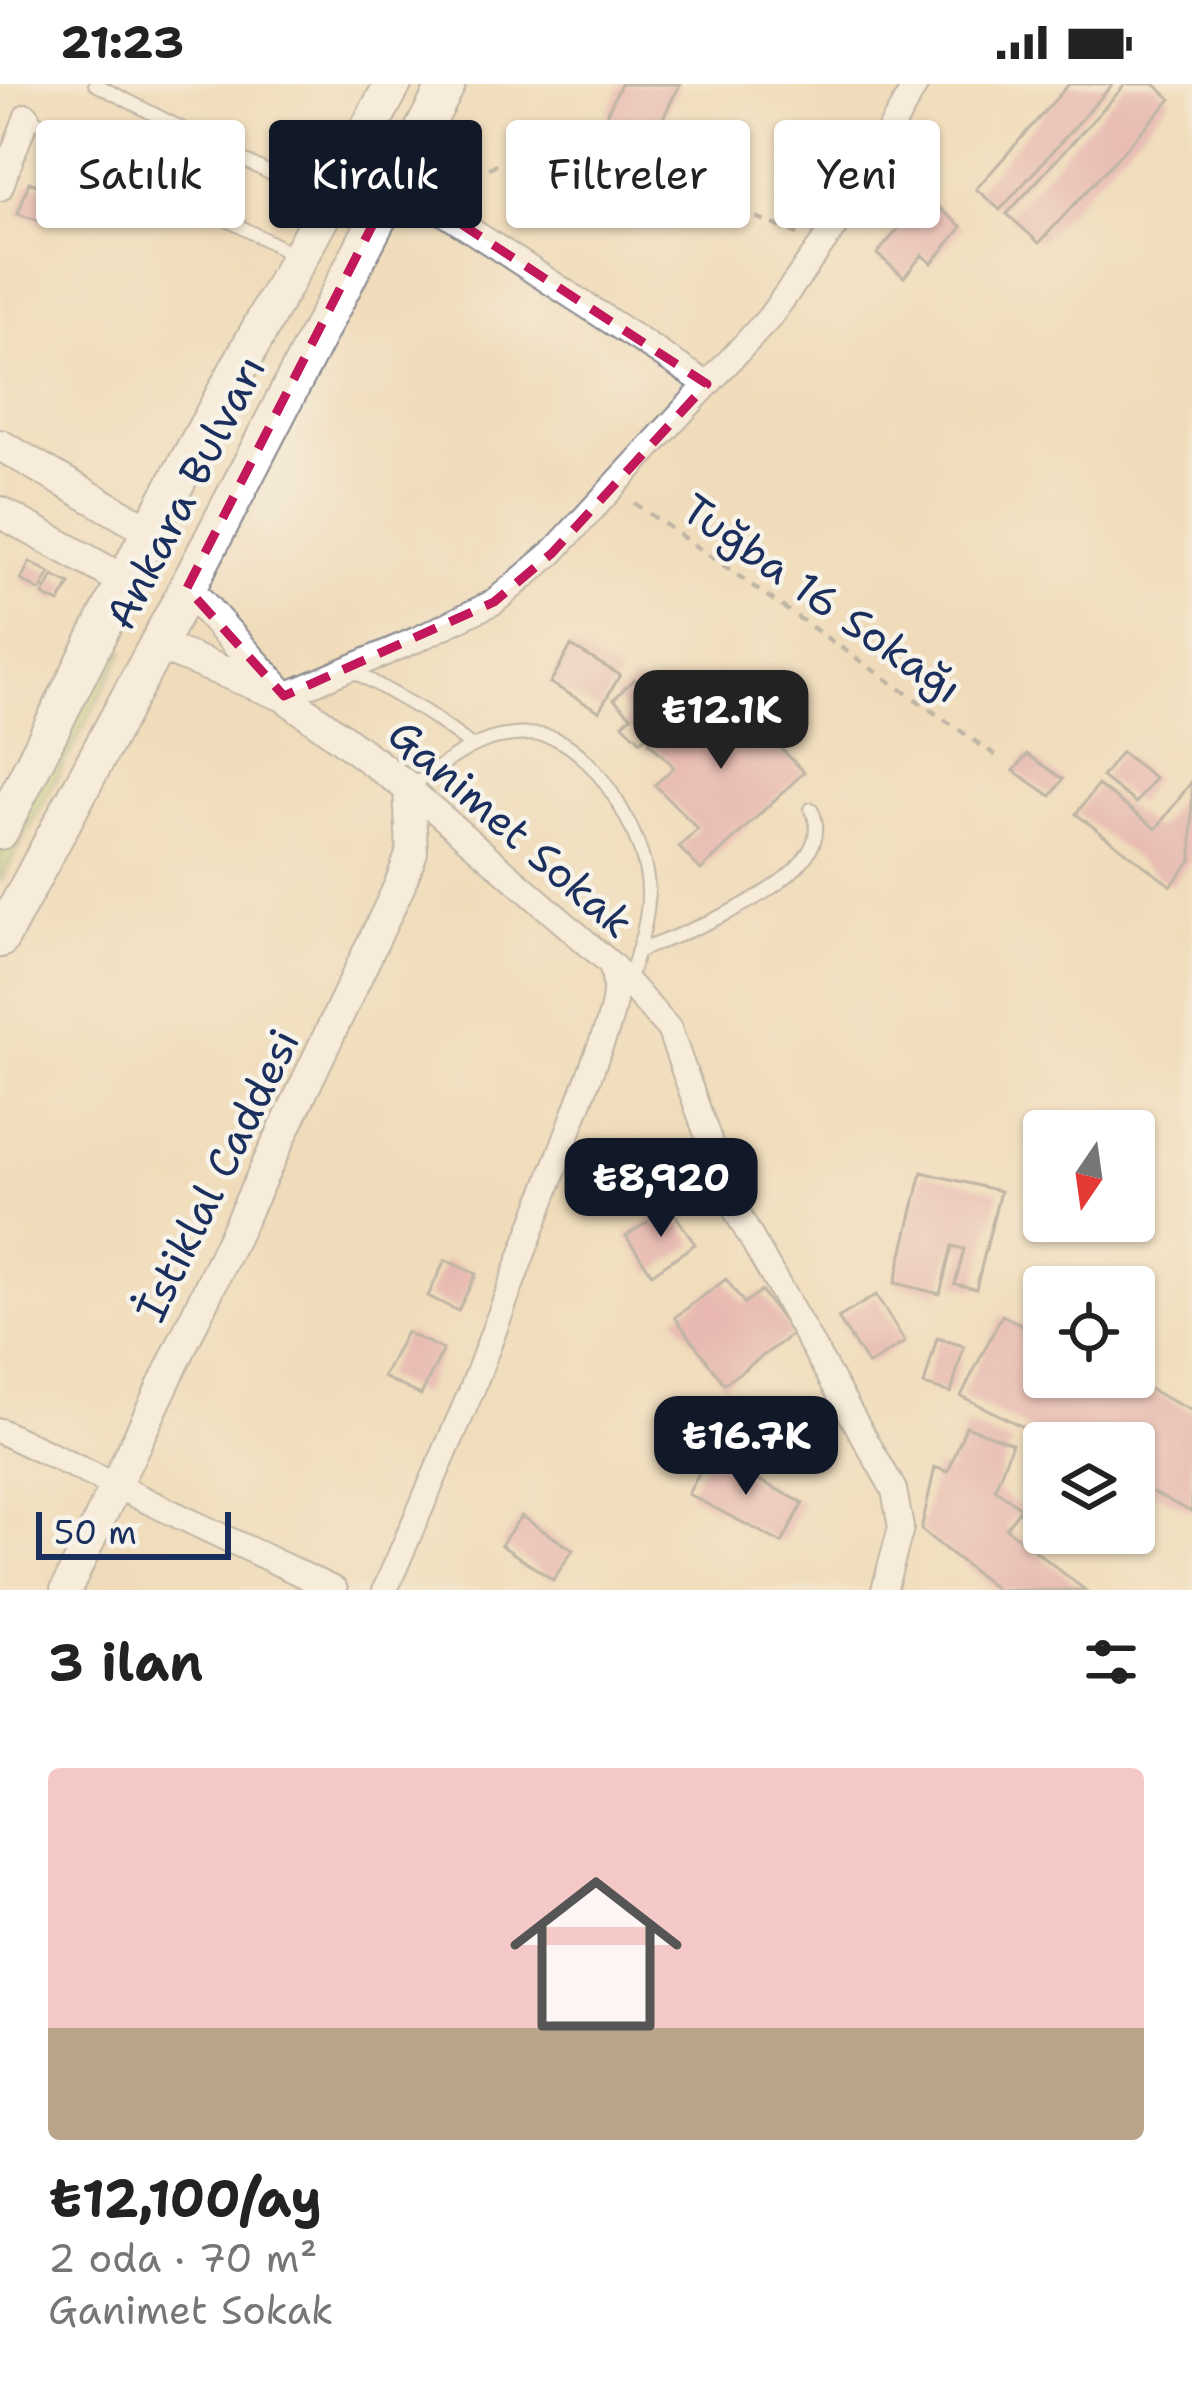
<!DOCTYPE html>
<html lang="tr">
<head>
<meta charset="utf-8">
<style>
	:root { --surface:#fff; --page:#f2f2f2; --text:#222; --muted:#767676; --accent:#111827 }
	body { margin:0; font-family:"Shantell Sans",sans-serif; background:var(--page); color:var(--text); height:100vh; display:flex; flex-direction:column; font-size:45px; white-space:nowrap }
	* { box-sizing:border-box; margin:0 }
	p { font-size:39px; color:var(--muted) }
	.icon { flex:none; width:66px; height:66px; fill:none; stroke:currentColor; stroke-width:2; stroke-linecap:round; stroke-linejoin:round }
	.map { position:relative; height:1506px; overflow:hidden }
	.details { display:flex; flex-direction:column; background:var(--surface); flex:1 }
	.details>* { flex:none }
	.banner { position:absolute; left:36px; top:36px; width:1122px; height:108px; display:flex; gap:24px }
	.needle { width:78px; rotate:193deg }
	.tools { position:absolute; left:1023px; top:1026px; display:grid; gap:24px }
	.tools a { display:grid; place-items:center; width:132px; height:132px; border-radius:12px; background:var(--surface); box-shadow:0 3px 9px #0004; font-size:60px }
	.scale { position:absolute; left:36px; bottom:30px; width:195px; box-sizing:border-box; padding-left:12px; border:6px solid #1b2f5e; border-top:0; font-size:33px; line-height:42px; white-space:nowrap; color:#1b2f5e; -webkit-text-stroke:9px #f7f3e8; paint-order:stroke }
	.price { position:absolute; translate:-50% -102px; padding:0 27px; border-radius:24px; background:var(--accent); color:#fff; font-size:39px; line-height:78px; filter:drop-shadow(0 3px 6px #0008) }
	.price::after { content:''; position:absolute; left:50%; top:72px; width:36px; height:27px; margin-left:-18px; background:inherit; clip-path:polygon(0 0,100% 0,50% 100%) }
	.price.active { background:#222; color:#fff }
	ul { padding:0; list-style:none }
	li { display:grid; align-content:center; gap:24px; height:636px; padding:0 48px }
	li span { display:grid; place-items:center; height:372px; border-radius:12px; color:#555 }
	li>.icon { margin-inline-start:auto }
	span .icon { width:216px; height:216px; fill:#fffc; stroke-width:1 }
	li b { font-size:51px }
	h2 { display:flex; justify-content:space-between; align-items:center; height:144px; padding:0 48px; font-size:51px }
	.pill { padding:0 42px; border-radius:12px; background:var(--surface); box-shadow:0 3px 9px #0004; font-size:42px; line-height:108px }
	.pill.active { background:var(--accent); color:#fff }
	.status { display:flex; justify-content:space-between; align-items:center; height:84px; padding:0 60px; background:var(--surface); direction:ltr }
	.status svg { height:33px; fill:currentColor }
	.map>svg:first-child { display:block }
	.green { fill:#accf78; stroke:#647f6b; stroke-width:3 }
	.building { fill:#dc88a4 }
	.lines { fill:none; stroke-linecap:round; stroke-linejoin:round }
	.service-casing { stroke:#86868c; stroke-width:16 }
	.minor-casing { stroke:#86868c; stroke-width:28 }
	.tertiary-casing { stroke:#86868c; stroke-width:34 }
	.secondary-casing { stroke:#86868c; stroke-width:40 }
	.path { stroke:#86868c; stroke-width:4.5; stroke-dasharray:9 9; stroke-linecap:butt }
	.service { stroke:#fff; stroke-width:12 }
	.minor { stroke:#fff; stroke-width:24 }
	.tertiary { stroke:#fff; stroke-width:30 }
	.secondary { stroke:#fff; stroke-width:36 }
	.marked { fill:none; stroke:#c2185b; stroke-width:9; stroke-dasharray:24 15; stroke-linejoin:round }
	.labels { text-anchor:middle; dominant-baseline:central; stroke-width:9; stroke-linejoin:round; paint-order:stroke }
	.street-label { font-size:42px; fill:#1b2f5e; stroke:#f7f3e8 }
</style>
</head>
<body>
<div class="status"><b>21:23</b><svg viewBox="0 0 49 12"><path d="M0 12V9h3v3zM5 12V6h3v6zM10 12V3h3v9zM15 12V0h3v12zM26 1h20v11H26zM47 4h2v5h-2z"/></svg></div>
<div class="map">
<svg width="1192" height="1506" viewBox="0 0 1192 1506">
	<rect width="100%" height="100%" fill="#f7f3e8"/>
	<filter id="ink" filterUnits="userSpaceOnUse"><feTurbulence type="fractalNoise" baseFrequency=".00833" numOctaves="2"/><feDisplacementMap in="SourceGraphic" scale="24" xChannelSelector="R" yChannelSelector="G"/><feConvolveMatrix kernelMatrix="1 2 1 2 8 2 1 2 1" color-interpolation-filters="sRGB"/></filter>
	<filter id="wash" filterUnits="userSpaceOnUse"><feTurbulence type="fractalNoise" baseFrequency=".004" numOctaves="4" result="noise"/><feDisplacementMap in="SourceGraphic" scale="48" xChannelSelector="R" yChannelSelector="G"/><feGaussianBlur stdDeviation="2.7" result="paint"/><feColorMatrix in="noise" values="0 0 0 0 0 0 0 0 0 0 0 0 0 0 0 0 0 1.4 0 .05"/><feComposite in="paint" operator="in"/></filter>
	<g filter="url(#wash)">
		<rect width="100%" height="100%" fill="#f0dcba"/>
		<path class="green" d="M 113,559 L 124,567 L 0,798 L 0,771 Z"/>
		<g id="blocks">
			<path class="building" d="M 621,0 L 680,0 L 653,54 L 606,31 Z
				M 1069,0 L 1113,0 L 1000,126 L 976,105 Z
				M 1126,0 L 1154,0 L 1171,15 L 1039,159 L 1007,130 Z
				M 29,98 L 53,107 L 43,138 L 18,130 Z
				M 931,117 L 962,143 L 932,179 L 922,171 L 904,193 L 877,170 L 910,131 L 915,136 Z
				M 30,478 L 50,489 L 40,507 L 21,496 Z
				M 53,492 L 70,500 L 59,519 L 43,511 Z
				M 571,562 L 620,591 L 599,627 L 550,599 Z
				M 634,595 L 651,611 L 656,606 L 674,623 L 641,657 L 623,640 L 631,632 L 614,615 Z
				M 719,601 L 804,688 L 701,786 L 679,763 L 698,745 L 655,701 L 674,683 L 649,658 L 681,626 L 687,632 Z
				M 1121,668 L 1155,694 L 1136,719 L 1102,693 Z
				M 1027,670 L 1063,695 L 1051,712 L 1014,687 Z
				M 1192,697 L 1192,775 L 1171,802 L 1076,730 L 1098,701 L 1156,745 Z
				M 922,1088 L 1000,1107 L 976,1205 L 955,1200 L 964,1165 L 952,1162 L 940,1210 L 895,1199 Z
				M 670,1123 L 695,1160 L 652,1190 L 626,1152 Z
				M 445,1176 L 476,1190 L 458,1227 L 428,1212 Z
				M 726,1195 L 744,1219 L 761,1207 L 793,1250 L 724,1300 L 675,1233 Z
				M 876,1211 L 905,1258 L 868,1281 L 838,1234 Z
				M 1002,1231 L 1044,1252 L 1044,1293 L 1125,1293 L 1192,1327 L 1192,1428 L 1134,1399 L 1134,1359 L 1055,1359 L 961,1312 Z
				M 406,1248 L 443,1266 L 421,1311 L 383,1293 Z
				M 937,1254 L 964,1262 L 951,1309 L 924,1301 Z
				M 966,1342 L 1012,1359 L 995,1405 L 1021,1424 L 1006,1444 L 1085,1506 L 997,1506 L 921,1446 L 935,1383 L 948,1388 Z
				M 709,1370 L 803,1419 L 782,1459 L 688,1410 Z
				M 521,1432 L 573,1466 L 553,1496 L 501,1461 Z"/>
		</g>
	</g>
	<g filter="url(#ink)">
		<use href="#blocks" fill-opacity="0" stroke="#86868c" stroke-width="3"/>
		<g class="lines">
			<g class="service-casing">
				<path id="service" d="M 95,0 L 324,117
					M 27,32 L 295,171
					M 350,585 L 427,629 L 472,662
					M 410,703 C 438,685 466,660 499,653 C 516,650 537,648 554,654 C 600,672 648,759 648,807 C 649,838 637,869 628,898
					M 637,868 C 681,849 847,793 811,725"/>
			</g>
			<g class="minor-casing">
				<path id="minor" d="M 395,97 L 707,300
					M 0,104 L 27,32
					M 284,612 L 418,555 L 494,518 L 552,469 L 769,234 L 838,138 L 916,0
					M 613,882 L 669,945 L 732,1120 L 894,1406 L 901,1444 L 884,1506
					M 0,1347 L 335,1506
					M 385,1506 L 471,1308 L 607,944 C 615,920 618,904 611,880 L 409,704"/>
			</g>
			<g class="tertiary-casing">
				<path id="tertiary" d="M 0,361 L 150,447
					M 0,428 L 125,497
					M 157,561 L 279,610
					M 66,1506 L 399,803 L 412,768 L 409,704 L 284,612 L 187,504"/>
			</g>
			<g class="secondary-casing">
				<path id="secondary" d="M 0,747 L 150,447 L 393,0
					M 0,855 L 177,524 L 447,0"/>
			</g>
			<path class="path" d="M 438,88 L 471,94 L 538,58 L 567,59 L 801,151
				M 634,419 L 998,673"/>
			<use href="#service" class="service"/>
			<use href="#minor" class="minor"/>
			<use href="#tertiary" class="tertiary"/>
			<use href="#secondary" class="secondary"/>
		</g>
	</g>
	<path d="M0 0H1192V1506H0ZM 395,97 L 707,300 L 552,469 L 494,518 L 284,612 L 187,504 Z" fill="#f0dcba" fill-opacity=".55" fill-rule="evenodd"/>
	<path class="marked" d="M 395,97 L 707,300 L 552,469 L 494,518 L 284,612 L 187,504 Z"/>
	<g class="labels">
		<g class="street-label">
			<text transform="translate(185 408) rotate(-63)">Ankara Bulvarı</text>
			<text transform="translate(822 514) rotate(35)">Tuğba 16 Sokağı</text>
			<text transform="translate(511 744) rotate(41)">Ganimet Sokak</text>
			<text transform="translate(217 1091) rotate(-64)">İstiklal Caddesi</text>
		</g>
	</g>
</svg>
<div class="tools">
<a><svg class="needle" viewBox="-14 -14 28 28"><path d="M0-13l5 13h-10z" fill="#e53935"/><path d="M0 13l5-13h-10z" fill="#767676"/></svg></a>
<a><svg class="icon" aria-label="locate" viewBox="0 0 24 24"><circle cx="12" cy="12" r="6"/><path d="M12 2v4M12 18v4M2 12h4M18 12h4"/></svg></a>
<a><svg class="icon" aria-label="layers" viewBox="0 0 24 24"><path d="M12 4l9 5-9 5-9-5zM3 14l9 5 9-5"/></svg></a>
</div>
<div class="scale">50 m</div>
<b class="price active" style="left:721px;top:688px">₺12.1K</b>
<b class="price" style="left:661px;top:1156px">₺8,920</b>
<b class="price" style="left:746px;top:1414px">₺16.7K</b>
<div class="banner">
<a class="pill">Satılık</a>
<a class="pill active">Kiralık</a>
<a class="pill">Filtreler</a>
<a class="pill">Yeni</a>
</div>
</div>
<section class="details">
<h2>3 ilan<svg class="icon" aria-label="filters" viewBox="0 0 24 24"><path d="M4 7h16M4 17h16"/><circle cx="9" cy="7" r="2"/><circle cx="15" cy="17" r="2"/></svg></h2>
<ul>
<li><span style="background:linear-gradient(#f6c9c9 70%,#b9a48a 0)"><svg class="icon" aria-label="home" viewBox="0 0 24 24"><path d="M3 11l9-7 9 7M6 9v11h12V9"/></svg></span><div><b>₺12,100/ay</b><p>2 oda · 70 m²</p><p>Ganimet Sokak</p></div></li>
</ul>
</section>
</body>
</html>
